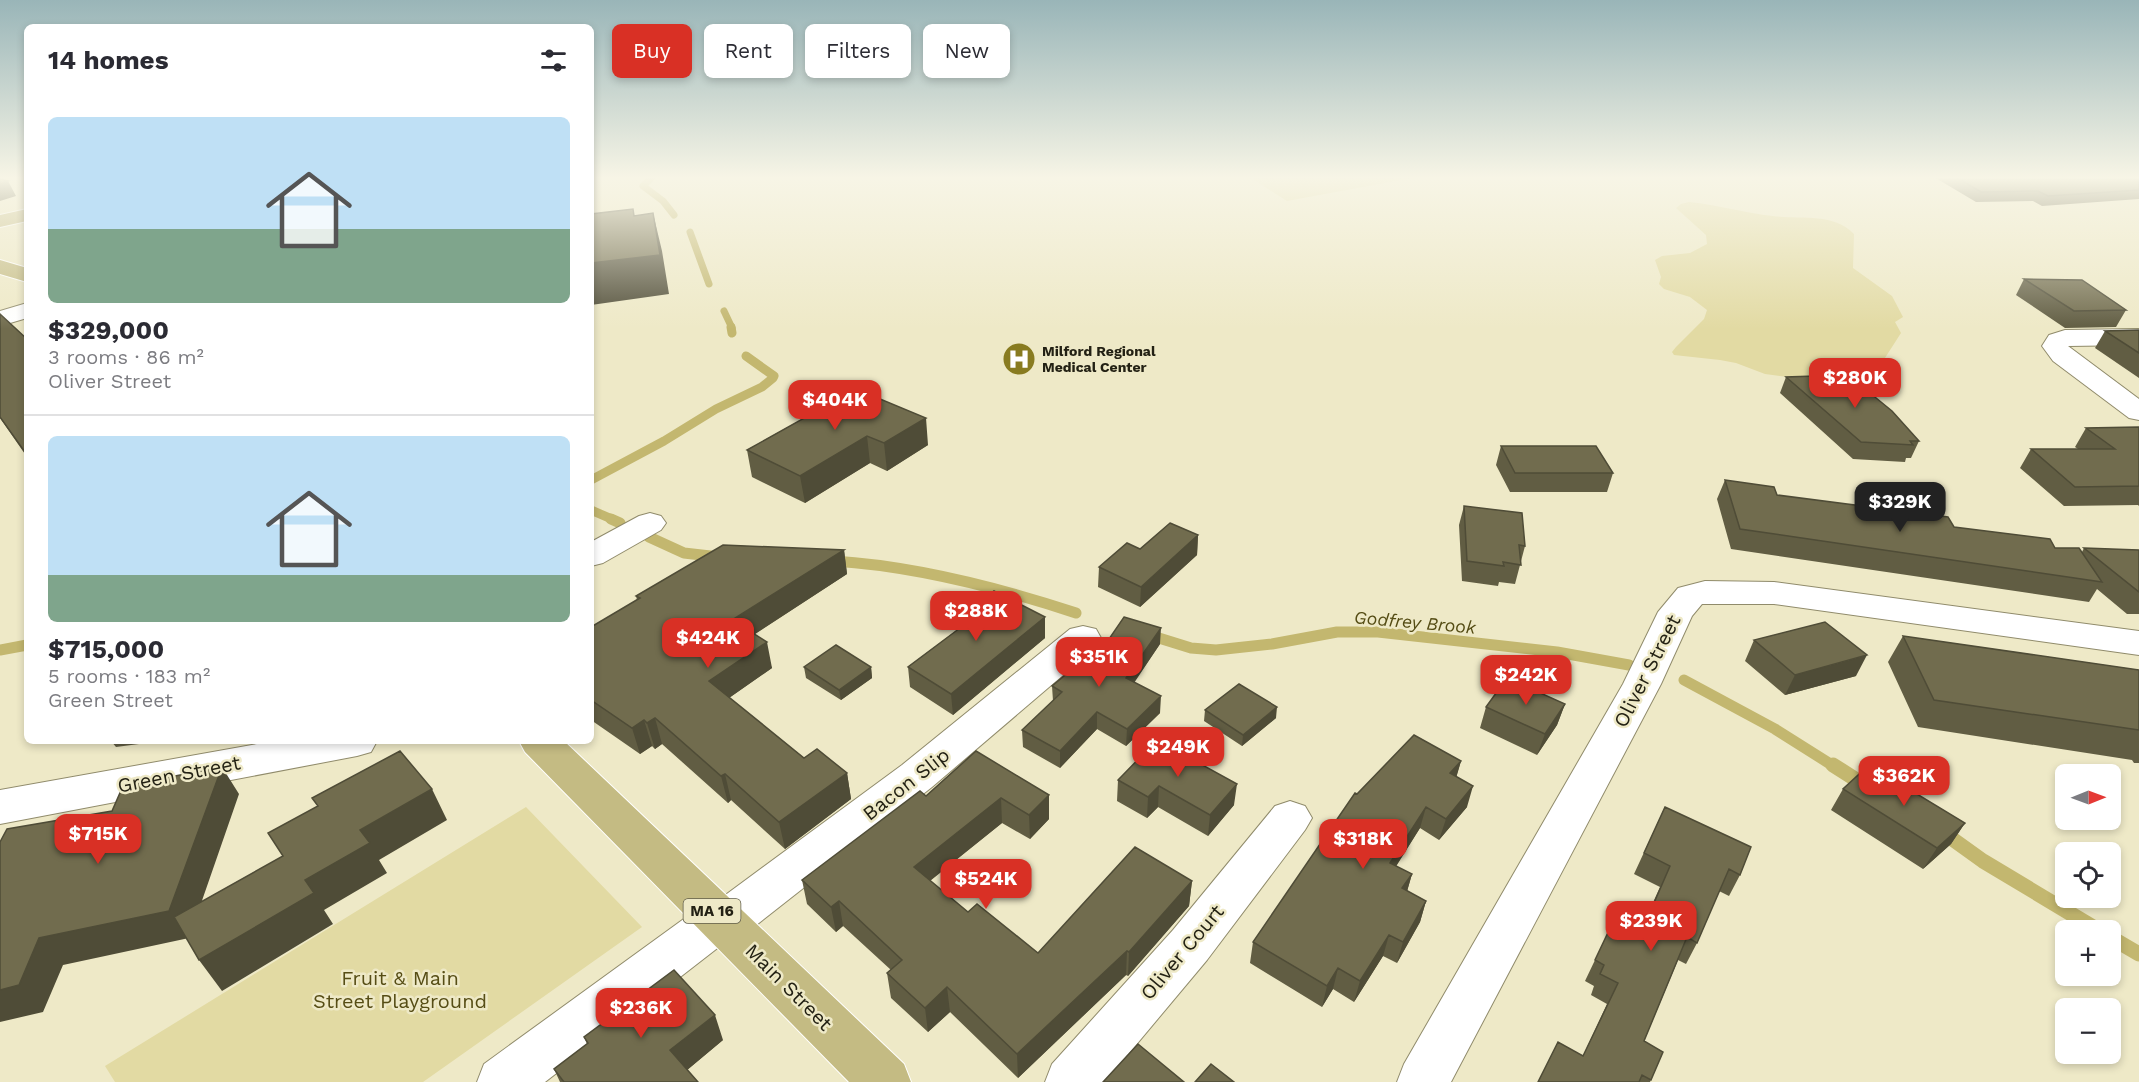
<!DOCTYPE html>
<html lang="en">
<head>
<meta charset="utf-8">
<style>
	:root { --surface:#fff; --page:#f7f7f7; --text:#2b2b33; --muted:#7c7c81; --line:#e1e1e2; --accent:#d93025 }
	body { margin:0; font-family:"Work Sans",sans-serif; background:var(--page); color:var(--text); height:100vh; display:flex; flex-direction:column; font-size:22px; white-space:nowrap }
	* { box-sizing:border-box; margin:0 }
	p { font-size:20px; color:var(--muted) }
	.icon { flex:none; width:33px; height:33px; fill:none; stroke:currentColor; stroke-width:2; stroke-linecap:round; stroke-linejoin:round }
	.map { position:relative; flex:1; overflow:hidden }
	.drawer { position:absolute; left:24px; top:24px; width:570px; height:720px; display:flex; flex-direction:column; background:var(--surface); border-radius:9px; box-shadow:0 3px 9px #0003 }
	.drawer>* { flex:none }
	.top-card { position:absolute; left:612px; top:24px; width:570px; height:54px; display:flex; gap:12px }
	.needle { width:39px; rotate:89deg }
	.controls { position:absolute; left:2055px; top:764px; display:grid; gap:12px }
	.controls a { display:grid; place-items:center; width:66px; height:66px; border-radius:9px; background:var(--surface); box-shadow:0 3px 9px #0003; font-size:30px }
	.price { position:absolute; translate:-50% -51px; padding:0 14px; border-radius:12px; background:var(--accent); color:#fff; font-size:20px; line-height:39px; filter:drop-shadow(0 2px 3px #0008) }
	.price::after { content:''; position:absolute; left:50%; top:36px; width:18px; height:14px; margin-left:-9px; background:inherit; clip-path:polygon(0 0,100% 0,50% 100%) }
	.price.current { background:#222; color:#fff }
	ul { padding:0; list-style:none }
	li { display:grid; align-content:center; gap:12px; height:318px; padding:0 24px }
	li+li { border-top:2px solid var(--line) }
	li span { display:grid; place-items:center; height:186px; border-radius:9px; color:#555 }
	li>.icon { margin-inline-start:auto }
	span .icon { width:108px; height:108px; fill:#fffc; stroke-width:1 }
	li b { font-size:26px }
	h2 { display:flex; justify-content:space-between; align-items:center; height:72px; padding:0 24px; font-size:26px }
	.chip { padding:0 21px; border-radius:9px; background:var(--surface); box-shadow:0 3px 9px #0003; font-size:21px; line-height:54px }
	.chip.current { background:var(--accent); color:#fff }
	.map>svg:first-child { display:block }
	.green { fill:#e2daa3 }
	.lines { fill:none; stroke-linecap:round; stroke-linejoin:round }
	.stream-far3 { stroke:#c3b76f; stroke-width:7 }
	.stream-far2 { stroke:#c3b76f; stroke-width:9 }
	.stream-far1 { stroke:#c3b76f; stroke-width:11 }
	.stream { stroke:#c3b76f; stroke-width:15 }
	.minor-casing { stroke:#908b6b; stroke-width:2 }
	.major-casing { stroke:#fff; stroke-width:2 }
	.minor { fill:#fff; fill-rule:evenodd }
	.major { fill:#c4bb83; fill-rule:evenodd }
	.wall { fill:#615d43 }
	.shaded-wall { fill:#4f4c37 }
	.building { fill:#716c4e; stroke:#4f4c37; stroke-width:1.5 }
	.labels { text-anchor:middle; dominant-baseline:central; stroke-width:5; stroke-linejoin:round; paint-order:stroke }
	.far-poi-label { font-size:14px; font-weight:bold; fill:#232114; stroke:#eee9c7; text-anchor:start }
	.shield { fill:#eee9c7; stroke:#605d4a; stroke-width:1.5 }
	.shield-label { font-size:15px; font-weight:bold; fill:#232114 }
	.water-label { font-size:18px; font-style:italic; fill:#544c14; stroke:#eee9c7 }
	.near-street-label { font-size:20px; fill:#232114; stroke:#eee9c7 }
	.near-park-label { font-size:20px; fill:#564d15; stroke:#eee9c7 }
</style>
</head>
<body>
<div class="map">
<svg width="2139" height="1082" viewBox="0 0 2139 1082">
	<rect width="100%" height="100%" fill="#eee9c7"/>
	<path class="green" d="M 1249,177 L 1417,177 L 1287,201 Z
		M 1689,202 C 1718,205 1745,213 1773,216 C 1800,220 1832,212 1854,234 L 1853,268 L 1892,296 L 1903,317 L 1895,322 L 1901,333 L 1883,361 L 1889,373 L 1878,381 L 1820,381 L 1765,374 L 1736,363 L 1720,360 L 1674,355 L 1672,352 L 1676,347 L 1704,319 L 1707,310 L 1690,297 L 1664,289 L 1659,284 L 1661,277 L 1655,260 L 1662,256 L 1690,253 L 1707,244 L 1706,235 L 1676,208 L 1681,204 Z
		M 526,807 L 642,927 L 423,1082 L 115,1082 L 105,1066 Z"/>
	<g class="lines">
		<path class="stream-far3" d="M 652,177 L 643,186 L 663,201 L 674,215
			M 690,232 L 709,284
			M 724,311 L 732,328"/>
		<path class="stream-far2" d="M 731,327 L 732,333
			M 591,480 L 664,441 L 716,409 L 762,387 L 773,378 L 774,376 L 746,356
			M 591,510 L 614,520"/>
		<path class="stream-far1" d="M 611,519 L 620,523
			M 649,537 L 684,553 L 719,557
			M 834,561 C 913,566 1000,588 1076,613
			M 1146,634 L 1191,648 L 1216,650 L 1272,644 L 1337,632 L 1378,632 L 1557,652 L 1629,665
			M 0,650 L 27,645
			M 1684,680 L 1775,729 L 1835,767"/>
		<path class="stream" d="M 1833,765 L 1866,786
			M 1944,833 L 1983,861 L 2098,930
			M 2110,937 L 2139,954"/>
		<g class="minor-casing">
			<path id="minor" d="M 27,303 L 27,318 L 0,326 L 0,311 Z
				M 2139,329 L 2139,345 L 2068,346 L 2139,399 L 2139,420 L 2129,418 L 2053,361 L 2042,346 L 2049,335 L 2065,330 Z
				M 650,513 L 661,516 L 666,523 L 661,530 L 603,563 L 591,566 L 591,542 L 639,516 Z
				M 1705,581 L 1774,582 L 2139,631 L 2139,655 L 1774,604 L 1702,604 L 1692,616 L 1661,684 L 1451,1082 L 1397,1082 L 1404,1064 L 1623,684 L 1658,612 L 1678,588 Z
				M 1083,626 L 1096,629 L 1101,638 L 1096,647 L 932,787 L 741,937 L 724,943 L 545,1082 L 477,1082 L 484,1064 L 703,905 L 720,899 L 902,765 L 1070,629 Z
				M 274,741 L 377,741 L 371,752 L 357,756 L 0,824 L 0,790 Z
				M 1290,801 L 1305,806 L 1312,818 L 1305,830 L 1207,960 L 1105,1082 L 1045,1082 L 1052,1064 L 1173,930 L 1275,806 Z"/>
		</g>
		<g class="major-casing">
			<path id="major" d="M 27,209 L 27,221 L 0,227 L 0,215 Z
				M 0,260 L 27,268 L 27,282 L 0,274 Z
				M 519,741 L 564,741 L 904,1064 L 911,1082 L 849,1082 L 525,752 Z"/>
		</g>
		<use href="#minor" class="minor"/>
		<use href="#major" class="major"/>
	</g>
	<path class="wall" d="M 1934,177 L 2139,177 L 2139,199 L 2042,206 L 2033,201 L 1976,202 Z
		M 2024,279 L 2126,310 L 2116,327 L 2065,328 L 2016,295 Z
		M 2139,330 L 2139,378 L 2095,348 L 2105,331 Z
		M 27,339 L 27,457 L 0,418 Z
		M 1786,377 L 1919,441 L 1911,458 L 1906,458 L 1905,462 L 1853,459 L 1780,393 Z
		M 856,389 L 928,445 L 887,471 L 870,463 L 805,503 L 752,477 L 747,450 Z
		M 2139,427 L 2139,506 L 2138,505 L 2064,506 L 2020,468 L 2031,449 L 2078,449 L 2075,447 L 2086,428 Z
		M 1501,446 L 1613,473 L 1607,492 L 1510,492 L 1496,465 Z
		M 1725,480 L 1777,495 L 1954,527 L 2055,548 L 2082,552 L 2084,548 L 2139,550 L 2139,614 L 2127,614 L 2097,589 L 2089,602 L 1731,549 L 1717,499 Z
		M 1464,506 L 1525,546 L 1515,584 L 1499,582 L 1498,586 L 1462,581 L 1459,525 Z
		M 1198,535 L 1197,555 L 1140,607 L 1098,587 L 1099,567 L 1140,549 Z
		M 844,550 L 847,574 L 755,634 L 772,668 L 729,698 L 804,758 L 847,773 L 851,799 L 785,849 L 731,800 L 728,803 L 662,744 L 655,749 L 652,746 L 640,754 L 591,720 L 591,627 L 637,600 L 636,596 Z
		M 1045,617 L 1045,638 L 953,715 L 910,687 L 908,667 L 957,630 L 956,621 Z
		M 1903,636 L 2139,670 L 2139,763 L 2134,763 L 2132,760 L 1918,727 L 1888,662 Z
		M 1754,640 L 1856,676 L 1785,695 L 1745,661 Z
		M 1160,644 L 1134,682 L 1160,713 L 1126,746 L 1097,729 L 1060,768 L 1023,747 L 1022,730 L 1053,701 L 1052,686 L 1094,661 Z
		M 804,667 L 871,667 L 872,678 L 841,700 L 806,678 Z
		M 1565,704 L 1557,725 L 1537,755 L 1480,728 L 1486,707 Z
		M 1205,710 L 1276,718 L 1242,746 L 1204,721 Z
		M 1157,740 L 1234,805 L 1208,836 L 1158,807 L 1147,818 L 1117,801 L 1118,780 Z
		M 111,741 L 162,741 L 116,747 Z
		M 976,751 L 1049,819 L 1030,839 L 1002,823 L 930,881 L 968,912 L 1038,953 L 1192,881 L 1189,906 L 1128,976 L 1126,975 L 1018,1078 L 950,1012 L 928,1032 L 891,998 L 887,973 L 891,970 L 843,926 L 836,932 L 807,904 L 802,880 L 926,796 Z
		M 1461,761 L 1456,777 L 1467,807 L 1439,840 L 1420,828 L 1396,866 L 1412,874 L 1407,891 L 1426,901 L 1420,922 L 1397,963 L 1383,956 L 1354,1002 L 1333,989 L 1322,1007 L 1250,963 L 1253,942 L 1357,794 Z
		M 1843,789 L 1965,823 L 1951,844 L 1923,869 L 1831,810 Z
		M 1665,807 L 1740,875 L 1729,896 L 1719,891 L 1697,943 L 1686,964 L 1678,960 L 1644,1041 L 1663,1052 L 1650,1082 L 1538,1082 L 1583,1056 L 1607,1004 L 1591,995 L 1594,986 L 1585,981 L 1595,960 L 1646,918 L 1660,887 L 1634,874 Z
		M 584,1037 L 723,1040 L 687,1070 L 698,1082 L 560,1082 L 554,1069 L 587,1044 Z"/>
	<path class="shaded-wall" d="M 8,181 L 16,196 L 0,201 L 0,184 Z
		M 653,213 L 662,251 L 669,294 L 591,305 L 591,263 Z
		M 926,418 L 928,445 L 887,471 L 884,443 Z
		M 867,436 L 870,463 L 805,503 L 800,476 Z
		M 1198,535 L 1197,555 L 1140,607 L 1141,587 Z
		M 844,550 L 847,574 L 738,645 L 732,620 Z
		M 1045,617 L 1045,638 L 953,715 L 951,694 Z
		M 1161,628 L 1160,644 L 1126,695 L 1126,678 Z
		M 767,642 L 772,668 L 716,707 L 709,681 Z
		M 1867,655 L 1856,676 L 1785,695 L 1795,675 Z
		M 871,667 L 872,678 L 841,700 L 839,690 Z
		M 1161,696 L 1160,713 L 1126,746 L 1127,729 Z
		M 1565,704 L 1557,725 L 1537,755 L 1545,734 Z
		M 1277,707 L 1276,718 L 1242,746 L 1243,735 Z
		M 1097,712 L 1097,729 L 1060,768 L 1060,751 Z
		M 655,718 L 662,744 L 655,749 L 647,723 Z
		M 644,720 L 652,746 L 640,754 L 632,728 Z
		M 1461,761 L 1455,782 L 1450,773 Z
		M 222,767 L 239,794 L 189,938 L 63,965 L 43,1012 L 0,1022 L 0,990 L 39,938 Z
		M 847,773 L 851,799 L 785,849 L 779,822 Z
		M 725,774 L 731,800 L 728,803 L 721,776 Z
		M 1237,784 L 1234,805 L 1208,836 L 1210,815 Z
		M 1159,786 L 1158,807 L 1147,818 L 1148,797 Z
		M 1473,786 L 1467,807 L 1439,840 L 1446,819 Z
		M 432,789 L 447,820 L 379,860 L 387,873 L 324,910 L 333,924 L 222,991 L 199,960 L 305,880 L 360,830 Z
		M 1049,795 L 1049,819 L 1030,839 L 1029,815 Z
		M 1001,798 L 1002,823 L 917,891 L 914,867 Z
		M 1426,807 L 1420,828 L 1385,884 L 1390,863 Z
		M 1965,823 L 1951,844 L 1923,869 L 1937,848 Z
		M 1412,874 L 1406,895 L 1402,888 Z
		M 1192,881 L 1189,906 L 1128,976 L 1129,952 Z
		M 839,901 L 843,926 L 836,932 L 831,907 Z
		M 1426,901 L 1420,922 L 1397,963 L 1403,942 Z
		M 1389,935 L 1383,956 L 1354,1002 L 1360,981 Z
		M 1127,951 L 1126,975 L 1018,1078 L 1017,1054 Z
		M 1338,968 L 1333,989 L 1322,1007 L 1327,986 Z
		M 947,987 L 950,1012 L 928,1032 L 925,1008 Z
		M 715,1015 L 723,1040 L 680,1076 L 670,1050 Z"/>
	<path class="building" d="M 1956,177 L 2139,177 L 2139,190 L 2048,196 L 2038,191 L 1981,192 Z
		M 0,179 L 8,181 L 0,184 Z
		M 633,209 L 634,216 L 653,213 L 660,255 L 591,263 L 591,214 Z
		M 2024,279 L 2082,280 L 2126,310 L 2074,311 Z
		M 0,314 L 27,339 L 27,455 L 0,417 Z
		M 2139,330 L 2139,353 L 2105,331 Z
		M 1848,375 L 1892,411 L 1919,441 L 1910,441 L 1913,445 L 1861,442 L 1786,377 Z
		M 856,389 L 926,418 L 884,443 L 867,436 L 800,476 L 747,450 Z
		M 2139,427 L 2139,486 L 2075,487 L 2031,449 L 2115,449 L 2086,428 Z
		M 1501,446 L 1596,446 L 1613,473 L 1515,473 Z
		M 1725,480 L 1774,487 L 1777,495 L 1948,517 L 1954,527 L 2050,539 L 2055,548 L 2079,548 L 2102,582 L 1740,529 Z
		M 1464,506 L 1522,513 L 1525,546 L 1519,545 L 1521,565 L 1503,562 L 1504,566 L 1467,561 Z
		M 1170,523 L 1198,535 L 1141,587 L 1099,567 L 1127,543 L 1140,549 Z
		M 723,545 L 844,550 L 732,620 L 767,642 L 709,681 L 804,758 L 817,749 L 847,773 L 779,822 L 725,774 L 721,776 L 655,718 L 647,723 L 644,720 L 632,728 L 591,700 L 591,627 L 640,598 L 636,596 Z
		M 2084,548 L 2139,550 L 2139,592 Z
		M 994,591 L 1045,617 L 951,694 L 908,667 L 964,625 L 956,621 Z
		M 1124,617 L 1161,628 L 1126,678 L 1161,696 L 1127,729 L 1097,712 L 1060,751 L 1022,730 L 1062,692 L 1052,686 L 1087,657 L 1094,661 Z
		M 1825,622 L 1867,655 L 1795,675 L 1754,640 Z
		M 1903,636 L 2139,670 L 2139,730 L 1934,700 Z
		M 836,645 L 871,667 L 839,690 L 804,667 Z
		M 1507,678 L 1565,704 L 1545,734 L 1486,707 Z
		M 1239,684 L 1277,707 L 1243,735 L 1205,710 Z
		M 1414,735 L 1461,761 L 1450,773 L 1473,786 L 1446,819 L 1426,807 L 1390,863 L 1412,874 L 1402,888 L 1426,901 L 1403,942 L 1389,935 L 1360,981 L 1338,968 L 1327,986 L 1253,942 L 1355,793 L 1357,794 Z
		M 1157,740 L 1237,784 L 1210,815 L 1159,786 L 1148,797 L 1118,780 Z
		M 400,751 L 432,789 L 360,830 L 370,843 L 305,880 L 314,893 L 199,960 L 174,917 L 283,856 L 268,833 L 318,806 L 312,798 Z
		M 976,751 L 1049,795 L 1029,815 L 1001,798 L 914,867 L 968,912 L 977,904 L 1038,953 L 1135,847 L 1192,881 L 1129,952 L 1127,951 L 1017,1054 L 947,987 L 925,1008 L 887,973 L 902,960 L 839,901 L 831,907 L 802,880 L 920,791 L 926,796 Z
		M 1869,765 L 1965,823 L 1937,848 L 1843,789 Z
		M 222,767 L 169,911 L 39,938 L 19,985 L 0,990 L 0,842 L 7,829 L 112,811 L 123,786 Z
		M 1665,807 L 1751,847 L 1740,875 L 1729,869 L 1697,943 L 1687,937 L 1644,1041 L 1663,1052 L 1651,1080 L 1642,1075 L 1639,1082 L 1538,1082 L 1558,1042 L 1583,1056 L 1618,983 L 1600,974 L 1604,965 L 1595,960 L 1621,905 L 1647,919 L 1670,866 L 1644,853 Z
		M 674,970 L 715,1015 L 670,1050 L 698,1082 L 564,1082 L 554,1069 L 588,1043 L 584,1037 Z
		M 1138,1044 L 1184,1082 L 1103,1082 Z
		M 1211,1064 L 1234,1082 L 1195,1082 Z"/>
	<linearGradient id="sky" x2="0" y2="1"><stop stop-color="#99b5b8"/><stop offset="0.54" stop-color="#f7f5e6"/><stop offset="1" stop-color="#f7f5e6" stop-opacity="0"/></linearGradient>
	<rect width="2139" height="329" fill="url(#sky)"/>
	<defs>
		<g id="hospital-disc" transform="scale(1.725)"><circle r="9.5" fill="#887b20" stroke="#eee9c7"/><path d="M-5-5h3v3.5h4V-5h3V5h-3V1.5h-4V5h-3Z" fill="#fff"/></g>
	</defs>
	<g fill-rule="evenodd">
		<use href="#hospital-disc" x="1019" y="359"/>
	</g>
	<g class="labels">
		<g class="far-poi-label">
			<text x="1042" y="351">Milford Regional<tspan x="1042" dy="16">Medical Center</tspan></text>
		</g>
		<rect class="shield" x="683.5" y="899" width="57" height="24" rx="4.5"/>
		<g class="shield-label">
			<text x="712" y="911">MA 16</text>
		</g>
		<g class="water-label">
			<text transform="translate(1415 622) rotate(5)">Godfrey Brook</text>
		</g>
		<g class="near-street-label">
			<text transform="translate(1647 671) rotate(-63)">Oliver Street</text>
			<text transform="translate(179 774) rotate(-11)">Green Street</text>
			<text transform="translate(906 784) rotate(-38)">Bacon Slip</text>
			<text transform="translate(1182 952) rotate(-50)">Oliver Court</text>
			<text transform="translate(789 987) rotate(45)">Main Street</text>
		</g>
		<g class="near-park-label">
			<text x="400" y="978">Fruit &amp; Main<tspan x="400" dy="23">Street Playground</tspan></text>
		</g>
	</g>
</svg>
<div class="controls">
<a><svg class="needle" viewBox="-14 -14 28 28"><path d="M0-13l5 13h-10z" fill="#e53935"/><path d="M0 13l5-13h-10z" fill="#7c7c81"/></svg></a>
<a><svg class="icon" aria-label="locate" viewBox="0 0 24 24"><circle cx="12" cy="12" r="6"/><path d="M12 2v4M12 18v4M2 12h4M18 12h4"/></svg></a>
<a>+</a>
<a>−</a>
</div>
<b class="price" style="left:1855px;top:409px">$280K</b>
<b class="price" style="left:835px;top:431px">$404K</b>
<b class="price current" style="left:1900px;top:533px">$329K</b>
<b class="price" style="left:976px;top:642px">$288K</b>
<b class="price" style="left:708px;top:669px">$424K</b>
<b class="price" style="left:1099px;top:688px">$351K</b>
<b class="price" style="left:1526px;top:706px">$242K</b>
<b class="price" style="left:1178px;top:778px">$249K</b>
<b class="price" style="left:1904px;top:807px">$362K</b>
<b class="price" style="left:98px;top:865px">$715K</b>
<b class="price" style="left:1363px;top:870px">$318K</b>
<b class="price" style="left:986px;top:910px">$524K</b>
<b class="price" style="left:1651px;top:952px">$239K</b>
<b class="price" style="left:641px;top:1039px">$236K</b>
<div class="top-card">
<a class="chip current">Buy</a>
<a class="chip">Rent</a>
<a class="chip">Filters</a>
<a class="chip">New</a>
</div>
<section class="drawer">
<h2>14 homes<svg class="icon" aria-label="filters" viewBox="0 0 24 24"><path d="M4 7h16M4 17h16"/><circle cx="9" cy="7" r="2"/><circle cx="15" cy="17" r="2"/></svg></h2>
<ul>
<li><span style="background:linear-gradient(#bfe0f5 60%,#7fa58c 0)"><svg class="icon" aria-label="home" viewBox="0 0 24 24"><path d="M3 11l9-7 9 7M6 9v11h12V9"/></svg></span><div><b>$329,000</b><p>3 rooms · 86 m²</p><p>Oliver Street</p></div></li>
<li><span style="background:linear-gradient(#bfe0f5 75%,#7fa58c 0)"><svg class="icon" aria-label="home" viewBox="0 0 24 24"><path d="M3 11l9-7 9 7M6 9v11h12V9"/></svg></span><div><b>$715,000</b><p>5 rooms · 183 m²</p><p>Green Street</p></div></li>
</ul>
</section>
</div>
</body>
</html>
